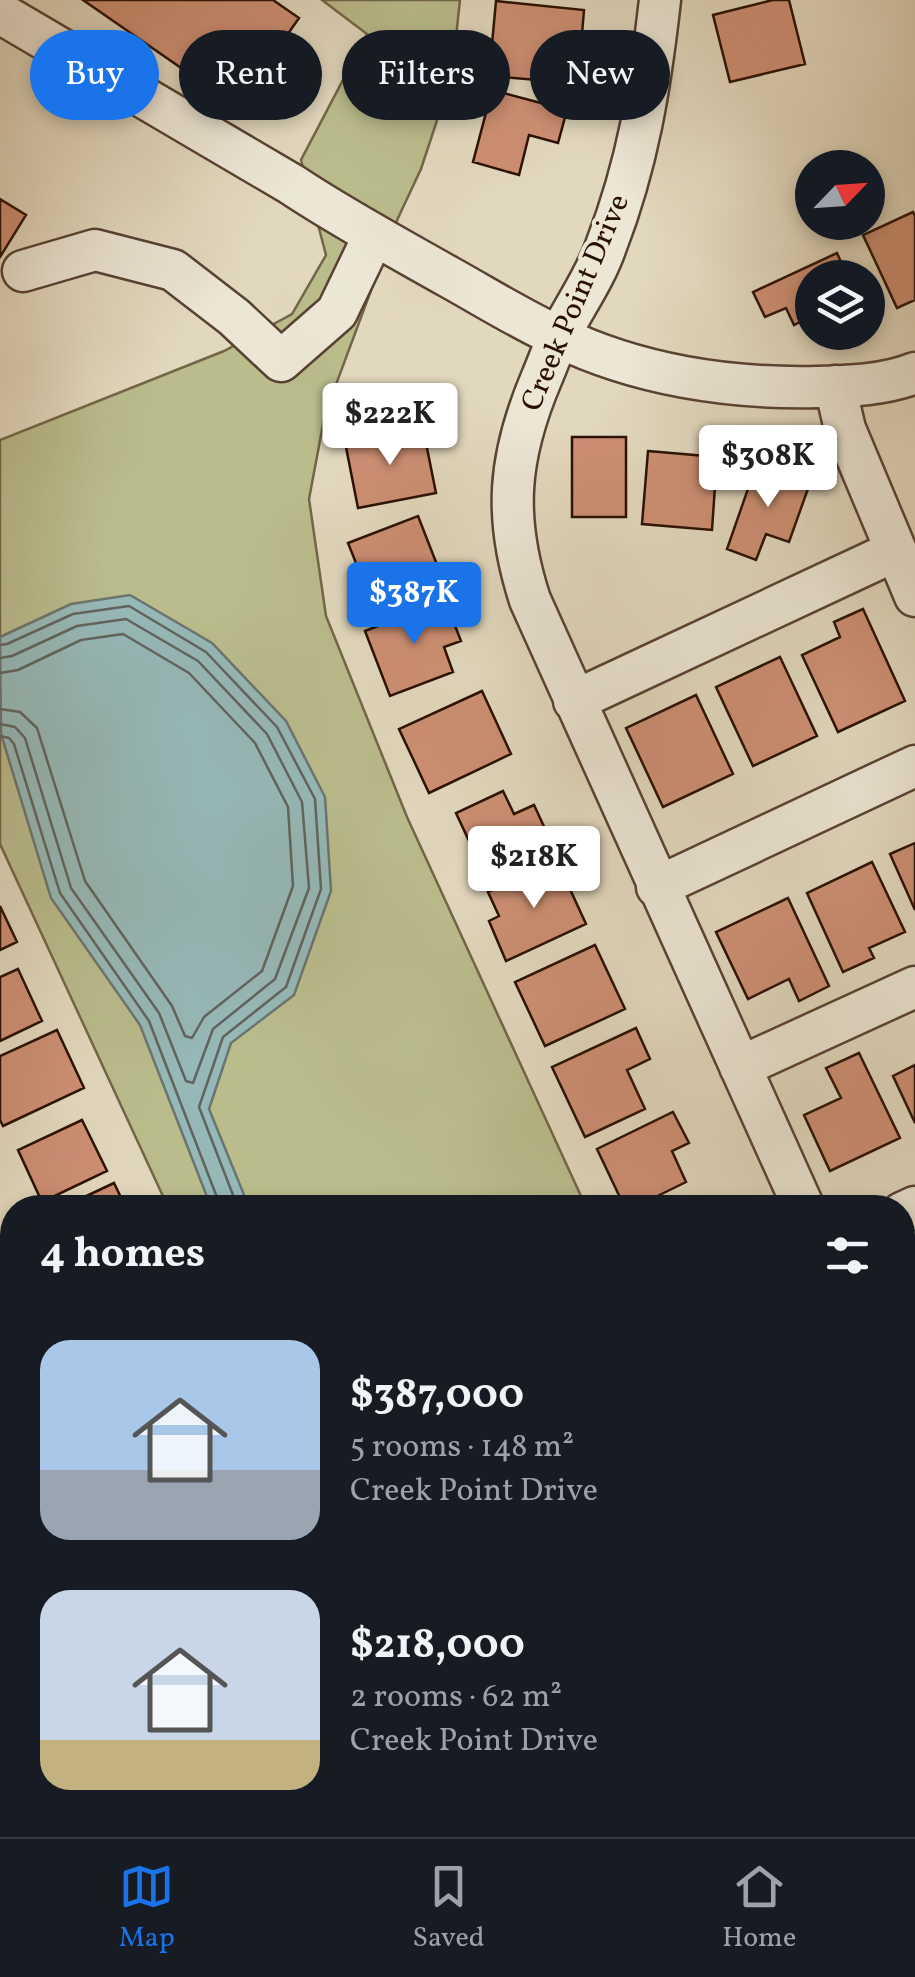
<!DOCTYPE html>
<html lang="en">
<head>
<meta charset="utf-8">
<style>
	:root { --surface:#171b24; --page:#242831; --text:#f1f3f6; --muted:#9ea1a6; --line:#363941; --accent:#1a73e8 }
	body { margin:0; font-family:Vollkorn,serif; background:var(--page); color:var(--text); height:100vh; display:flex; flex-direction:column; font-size:38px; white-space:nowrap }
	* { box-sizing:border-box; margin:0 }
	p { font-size:32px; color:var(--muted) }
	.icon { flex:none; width:55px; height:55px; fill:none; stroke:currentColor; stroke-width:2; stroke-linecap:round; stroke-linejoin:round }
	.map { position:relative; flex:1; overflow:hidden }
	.drawer { position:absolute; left:0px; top:1195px; width:915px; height:642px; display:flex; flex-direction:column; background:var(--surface); border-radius:40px 40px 0 0; box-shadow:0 5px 15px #0003 }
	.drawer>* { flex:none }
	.hud { position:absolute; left:30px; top:30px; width:855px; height:90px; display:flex; gap:20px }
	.needle { width:65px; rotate:65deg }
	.tools { position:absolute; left:795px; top:150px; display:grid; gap:20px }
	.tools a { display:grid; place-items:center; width:90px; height:90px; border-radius:50%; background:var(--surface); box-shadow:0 5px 15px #0003; font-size:50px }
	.price { position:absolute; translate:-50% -85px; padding:0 22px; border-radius:10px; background:#fff; color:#222; font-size:32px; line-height:65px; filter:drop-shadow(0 2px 5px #0008) }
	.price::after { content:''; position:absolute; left:50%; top:60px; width:30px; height:22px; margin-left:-15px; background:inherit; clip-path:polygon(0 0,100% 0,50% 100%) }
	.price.selected { background:var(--accent); color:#fff }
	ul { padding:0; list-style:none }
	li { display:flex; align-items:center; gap:30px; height:250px; padding:0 40px }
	li span { display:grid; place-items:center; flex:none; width:280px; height:200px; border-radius:30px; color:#555 }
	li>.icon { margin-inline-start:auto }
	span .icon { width:120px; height:120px; fill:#fffc; stroke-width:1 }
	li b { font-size:42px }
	h2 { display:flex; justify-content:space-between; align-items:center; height:120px; padding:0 40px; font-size:42px }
	.tag { padding:0 35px; border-radius:45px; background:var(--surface); box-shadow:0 5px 15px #0003; font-size:35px; line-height:90px }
	.tag.selected { background:var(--accent); color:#fff }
	.tabs { display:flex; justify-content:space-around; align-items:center; height:140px; border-top:2px solid var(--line); background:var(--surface); font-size:28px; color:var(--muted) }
	.tabs a { display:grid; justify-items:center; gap:5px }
	.tabs .selected { color:var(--accent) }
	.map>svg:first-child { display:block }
	.green { fill:#babc8c; stroke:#726648; stroke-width:2.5 }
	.water { fill:#96b9b8; stroke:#6b7570; stroke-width:2.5 }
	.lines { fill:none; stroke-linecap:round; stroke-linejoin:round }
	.shore { stroke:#60645e; stroke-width:2.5 }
	.building { fill:#cd8f73; stroke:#2a1004; stroke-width:2.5 }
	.minor-casing { stroke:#584232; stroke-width:45 }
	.minor { stroke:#ece6d5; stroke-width:40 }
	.labels { text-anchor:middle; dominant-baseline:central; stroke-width:8; stroke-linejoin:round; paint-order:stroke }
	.street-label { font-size:30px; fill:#2a1004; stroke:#ece6d5 }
</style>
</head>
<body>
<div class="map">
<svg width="915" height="1837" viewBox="0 0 915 1837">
	<rect width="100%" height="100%" fill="#e2d8be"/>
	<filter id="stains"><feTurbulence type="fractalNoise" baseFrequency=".002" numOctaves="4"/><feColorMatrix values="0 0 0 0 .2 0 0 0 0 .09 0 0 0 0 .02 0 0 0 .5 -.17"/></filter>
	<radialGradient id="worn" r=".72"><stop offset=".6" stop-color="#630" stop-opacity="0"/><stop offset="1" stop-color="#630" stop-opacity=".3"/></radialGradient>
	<path class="green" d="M 322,0 L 460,0 L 452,75 L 421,169 L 398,218 L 325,414 L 309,499 L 326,616 L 407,817 L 586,1207 L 168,1207 L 0,844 L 0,440 L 224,351 L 292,314 L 326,255 L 301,160 L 367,34 Z
		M 903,1786 L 915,1793 L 915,1837 L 846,1837 L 825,1825 L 902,1825 Z"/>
	<path class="water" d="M 130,595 L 212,643 L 286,721 L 325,797 L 331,891 L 294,995 L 231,1043 L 209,1109 L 249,1207 L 211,1207 L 140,1025 L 51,898 L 1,734 L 0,637 L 71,604 Z
		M 491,1825 L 715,1825 L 690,1837 L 497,1837 Z"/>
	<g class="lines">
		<path class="shore" d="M 0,645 L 7,644 L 73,614 L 129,606 L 206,652 L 277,727 L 315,799 L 321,889 L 286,987 L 223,1037 L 199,1107 L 238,1208
			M 0,658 L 12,656 L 77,626 L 126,619 L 198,661 L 267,734 L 302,802 L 309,888 L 275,979 L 213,1029 L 193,1083 L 186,1081 L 159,1013 L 71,888 L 25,738 L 15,727 L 0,724
			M 0,673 L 18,670 L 81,640 L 123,634 L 189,673 L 255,743 L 288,807 L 293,886 L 262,971 L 204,1017 L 192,1038 L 185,1036 L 172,1006 L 85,881 L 37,728 L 20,712 L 0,709
			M 0,736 L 9,738 L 14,744 L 60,893 L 149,1021 L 218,1200 L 219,1208"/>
	</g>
	<path class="building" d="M 83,0 L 273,0 L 299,18 L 266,65 L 278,73 L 249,115 Z
		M 773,0 L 789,0 L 805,64 L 730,82 L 713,15 Z
		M 496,1 L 584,10 L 581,46 L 552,43 L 548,81 L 489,76 Z
		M 492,90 L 567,110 L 558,143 L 529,135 L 519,175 L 473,162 Z
		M 0,199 L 26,215 L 0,257 Z
		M 913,212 L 915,216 L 915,300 L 897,308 L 863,235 Z
		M 837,253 L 848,278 L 812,278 L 812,316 L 794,325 L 786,308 L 765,317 L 753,292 Z
		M 423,428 L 436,493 L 358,508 L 345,442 Z
		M 572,437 L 626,437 L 626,517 L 572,517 Z
		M 648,451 L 717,457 L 712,530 L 642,524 Z
		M 757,463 L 810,483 L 789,542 L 766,534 L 756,560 L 727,549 Z
		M 418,516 L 443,580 L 374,608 L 348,543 Z
		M 445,600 L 461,641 L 444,647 L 453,672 L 390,696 L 365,631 Z
		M 863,609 L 905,701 L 838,732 L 802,655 L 840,637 L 834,622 Z
		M 780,657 L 817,736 L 753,766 L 716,687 Z
		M 482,691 L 511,754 L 429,793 L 399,729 Z
		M 696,695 L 733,774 L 663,807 L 626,728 Z
		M 503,791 L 514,814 L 534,805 L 552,844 L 485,875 L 456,813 Z
		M 915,843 L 915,910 L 890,854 Z
		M 557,861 L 586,924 L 506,961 L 489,921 L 499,916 L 488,892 Z
		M 872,862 L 905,932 L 869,948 L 874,958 L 843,972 L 807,893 Z
		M 788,898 L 829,986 L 799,1001 L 789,979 L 748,999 L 716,932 Z
		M 0,906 L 17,942 L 0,950 Z
		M 595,945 L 625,1009 L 545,1046 L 515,982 Z
		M 18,969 L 42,1021 L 0,1041 L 0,977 Z
		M 636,1028 L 650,1059 L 627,1070 L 645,1109 L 585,1137 L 552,1067 Z
		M 57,1030 L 84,1088 L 3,1126 L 0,1120 L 0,1056 Z
		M 859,1053 L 900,1138 L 830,1171 L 804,1115 L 841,1098 L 826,1068 Z
		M 915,1065 L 915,1123 L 893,1076 Z
		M 673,1112 L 689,1143 L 672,1151 L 686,1182 L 633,1208 L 625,1208 L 597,1149 Z
		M 82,1120 L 107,1171 L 42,1202 L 18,1150 Z
		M 114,1183 L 126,1208 L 61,1208 Z
		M 915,1276 L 915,1361 L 902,1334 L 902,1282 Z
		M 3,1466 L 12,1486 L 12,1527 L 0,1533 L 0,1468 Z
		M 12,1553 L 12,1628 L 0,1634 L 0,1559 Z
		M 902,1648 L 915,1655 L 915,1747 L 902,1740 Z
		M 12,1651 L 12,1696 L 0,1669 L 0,1656 Z
		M 74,1825 L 169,1825 L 143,1837 L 79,1837 Z
		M 349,1825 L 428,1825 L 432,1834 L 425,1837 L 355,1837 Z"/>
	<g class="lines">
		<g class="minor-casing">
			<path id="minor" d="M 660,0 C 650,88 638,163 606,246 C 595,278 575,305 560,335 C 553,348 548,363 542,377 C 508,457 503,517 530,600 L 804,1208
				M 0,13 L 291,184 C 342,218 396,247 449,277 C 485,297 520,319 557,336 C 637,375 729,389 817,387 C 850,386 885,385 915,373
				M 23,271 L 95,250 L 173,270 L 234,317 L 281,361 L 337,312 L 374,235
				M 835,386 L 845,429 L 915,596
				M 574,701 L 895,551
				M 657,887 L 915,766
				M 740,1067 L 915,987
				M 902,1213 L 915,1207
				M 0,1259 L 12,1287
				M 902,1433 L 915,1462
				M 253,1825 L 259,1837"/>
		</g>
		<use href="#minor" class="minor"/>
	</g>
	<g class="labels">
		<g class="street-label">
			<text transform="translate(576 303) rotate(-67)">Creek Point Drive</text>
		</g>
	</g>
	<rect width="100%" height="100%" filter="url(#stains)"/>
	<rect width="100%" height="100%" fill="url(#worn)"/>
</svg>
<div class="tools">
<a><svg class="needle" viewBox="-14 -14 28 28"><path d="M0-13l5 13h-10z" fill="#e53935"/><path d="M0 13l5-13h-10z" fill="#9ea1a6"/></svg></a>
<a><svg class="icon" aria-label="layers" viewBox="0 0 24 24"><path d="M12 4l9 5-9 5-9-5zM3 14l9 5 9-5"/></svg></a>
</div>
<b class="price" style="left:390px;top:468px">$222K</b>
<b class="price" style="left:768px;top:510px">$308K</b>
<b class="price selected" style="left:414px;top:647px">$387K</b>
<b class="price" style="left:534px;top:911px">$218K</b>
<div class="hud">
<a class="tag selected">Buy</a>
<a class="tag">Rent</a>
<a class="tag">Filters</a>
<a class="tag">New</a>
</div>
<section class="drawer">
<h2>4 homes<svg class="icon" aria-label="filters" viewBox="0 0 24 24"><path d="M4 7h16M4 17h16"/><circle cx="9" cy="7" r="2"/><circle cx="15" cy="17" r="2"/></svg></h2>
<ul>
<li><span style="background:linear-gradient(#a9c7e8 65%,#9aa5b1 0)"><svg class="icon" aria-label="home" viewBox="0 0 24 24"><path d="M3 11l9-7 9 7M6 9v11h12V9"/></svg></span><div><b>$387,000</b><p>5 rooms · 148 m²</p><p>Creek Point Drive</p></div></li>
<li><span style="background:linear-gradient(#c9d6e8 75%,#c2b280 0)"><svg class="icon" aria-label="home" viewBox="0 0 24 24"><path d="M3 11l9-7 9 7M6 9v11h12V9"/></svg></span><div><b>$218,000</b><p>2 rooms · 62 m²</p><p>Creek Point Drive</p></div></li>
</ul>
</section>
</div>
<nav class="tabs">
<a class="selected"><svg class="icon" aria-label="map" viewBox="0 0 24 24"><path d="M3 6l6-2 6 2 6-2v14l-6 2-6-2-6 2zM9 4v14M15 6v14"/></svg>Map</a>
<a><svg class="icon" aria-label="saved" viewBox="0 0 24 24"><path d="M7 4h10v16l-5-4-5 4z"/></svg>Saved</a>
<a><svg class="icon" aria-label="home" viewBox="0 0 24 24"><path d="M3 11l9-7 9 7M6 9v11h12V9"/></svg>Home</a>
</nav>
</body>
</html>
